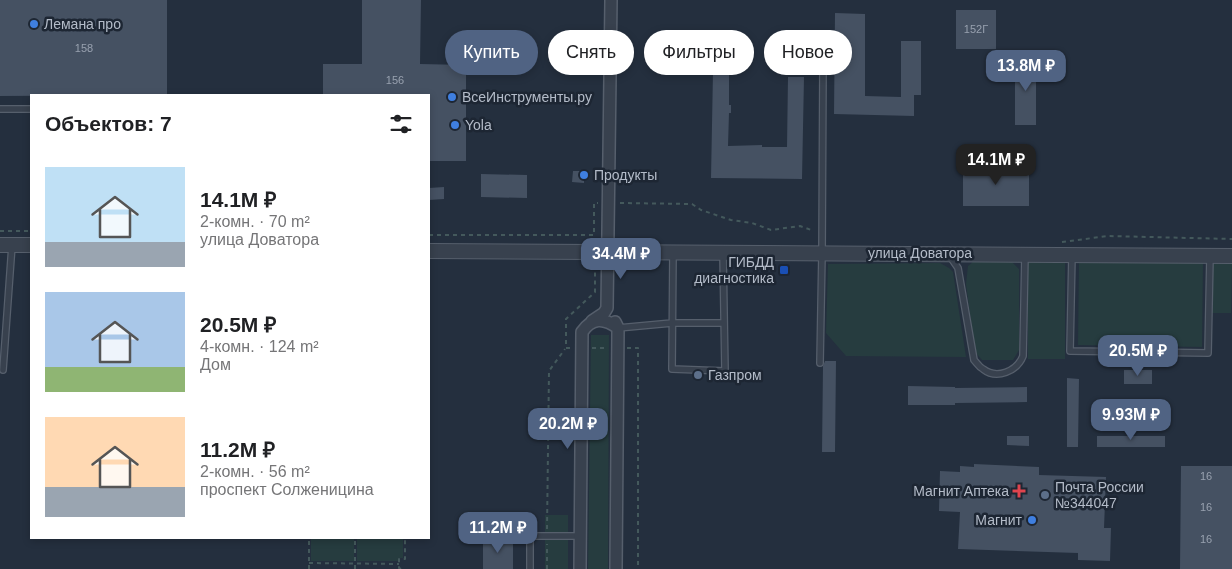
<!DOCTYPE html>
<html lang="ru">
<head>
<meta charset="utf-8">
<style>
	:root { --surface:#fff; --page:#f6f6f6; --text:#202124; --muted:#757577; --accent:#506383 }
	body { margin:0; font-family:Arial,sans-serif; background:var(--page); color:var(--text); height:100vh; display:flex; flex-direction:column; font-size:19px; white-space:nowrap }
	* { box-sizing:border-box; margin:0 }
	p { font-size:16px; color:var(--muted) }
	.icon { flex:none; width:28px; height:28px; fill:none; stroke:currentColor; stroke-width:2; stroke-linecap:round; stroke-linejoin:round }
	.map { position:relative; flex:1; overflow:hidden }
	.panel { position:absolute; left:30px; top:94px; width:400px; height:445px; display:flex; flex-direction:column; background:var(--surface); border-radius:0px; box-shadow:0 2px 8px #0003 }
	.panel>* { flex:none }
	.top-card { position:absolute; left:445px; top:30px; width:475px; height:45px; display:flex; gap:10px }
	.price { position:absolute; translate:-50% -42px; padding:0 11px; border-radius:10px; background:var(--accent); color:#fff; font-size:16px; line-height:32px; filter:drop-shadow(0 1px 2px #0008) }
	.price::after { content:''; position:absolute; left:50%; top:30px; width:15px; height:11px; margin-left:-8px; background:inherit; clip-path:polygon(0 0,100% 0,50% 100%) }
	.price.on { background:#222; color:#fff }
	ul { padding:0; list-style:none }
	li { display:flex; align-items:center; gap:15px; height:125px; padding:0 15px }
	li span { display:grid; place-items:center; flex:none; width:140px; height:100px; border-radius:0px; color:#555 }
	li>.icon { margin-inline-start:auto }
	span .icon { width:60px; height:60px; fill:#fffc; stroke-width:1 }
	li b { font-size:21px }
	h2 { display:flex; justify-content:space-between; align-items:center; height:60px; padding:0 15px; font-size:21px }
	.pill { padding:0 18px; border-radius:22px; background:var(--surface); box-shadow:0 2px 8px #0003; font-size:18px; line-height:45px }
	.pill.on { background:var(--accent); color:#fff }
	.map>svg:first-child { display:block }
	.green { fill:#263c3f }
	.building { fill:#455162 }
	.lines { fill:none; stroke-linecap:round; stroke-linejoin:round }
	.service-casing { stroke:#565f6c; stroke-width:8 }
	.minor-casing { stroke:#565f6c; stroke-width:14 }
	.tertiary-casing { stroke:#565f6c; stroke-width:16 }
	.path { stroke:#44595c; stroke-width:2; stroke-dasharray:4 4; stroke-linecap:butt }
	.service { stroke:#38414e; stroke-width:5.5 }
	.minor { stroke:#38414e; stroke-width:11 }
	.tertiary { stroke:#38414e; stroke-width:14 }
	.shop-dot { fill:#3f7fe0; stroke:#1d2633; stroke-width:2 }
	.transit-dot { fill:#1a4fb4; stroke:#1d2633; stroke-width:2 }
	.service-dot { fill:#5c6f8a; stroke:#1d2633; stroke-width:2 }
	.health-dot { fill:#e0444e; stroke:#1d2633; stroke-width:2 }
	.labels { text-anchor:middle; dominant-baseline:central; stroke-width:5; stroke-linejoin:round; paint-order:stroke }
	.number-label { font-size:11px; fill:#98a1af }
	.poi-label { font-size:14px; fill:#b4bcc9; stroke:#1d2633; text-anchor:start }
	.street-label { font-size:14px; fill:#b4bcc9; stroke:#1d2633 }
</style>
</head>
<body>
<div class="map">
<svg width="1232" height="569" viewBox="0 0 1232 569">
	<rect width="100%" height="100%" fill="#242f3e"/>
	<path class="green" d="M 974,261 L 1011,261 L 1019,269 L 1019,350 L 1013,360 L 982,360 L 975,352 L 966,284 L 968,266 Z
		M 1028,262 L 1065,262 L 1065,359 L 1028,359 Z
		M 1079,262 L 1203,263 L 1202,347 L 1078,345 Z
		M 940,263 L 949,268 L 953,272 L 966,357 L 846,356 L 826,333 L 828,264 Z
		M 1213,264 L 1232,264 L 1231,313 L 1212,313 Z
		M 591,335 L 609,335 L 608,569 L 588,569 Z
		M 545,515 L 568,515 L 568,569 L 545,569 Z
		M 311,538 L 354,538 L 354,561 L 311,561 Z
		M 357,538 L 403,538 L 403,558 L 398,558 L 398,561 L 357,561 Z"/>
	<path class="building" d="M 0,0 L 167,0 L 167,95 L 0,96 Z
		M 362,0 L 421,0 L 420,64 L 466,65 L 466,161 L 429,161 L 429,95 L 323,95 L 323,64 L 362,64 Z
		M 956,10 L 996,10 L 996,49 L 956,49 Z
		M 835,13 L 865,14 L 865,96 L 901,97 L 901,41 L 921,41 L 921,95 L 914,95 L 914,116 L 834,114 Z
		M 1015,60 L 1036,60 L 1036,125 L 1015,125 Z
		M 713,71 L 729,71 L 729,105 L 731,105 L 731,113 L 729,113 L 728,146 L 762,145 L 762,147 L 787,147 L 788,77 L 804,77 L 802,179 L 711,178 Z
		M 963,167 L 1029,167 L 1029,206 L 963,206 Z
		M 573,171 L 584,171 L 584,183 L 572,182 Z
		M 481,174 L 527,175 L 527,198 L 481,197 Z
		M 444,187 L 444,199 L 429,200 L 429,188 Z
		M 825,361 L 836,361 L 835,452 L 822,452 L 823,366 Z
		M 1124,370 L 1152,370 L 1152,384 L 1124,384 Z
		M 1067,378 L 1079,379 L 1078,447 L 1067,447 Z
		M 908,386 L 955,387 L 955,388 L 1027,387 L 1027,402 L 955,403 L 955,405 L 908,405 Z
		M 1007,436 L 1029,436 L 1029,446 L 1007,445 Z
		M 1097,436 L 1165,436 L 1165,447 L 1097,447 Z
		M 974,464 L 1039,467 L 1039,475 L 1106,477 L 1104,528 L 1111,528 L 1110,561 L 1078,560 L 1078,553 L 958,549 L 960,512 L 939,511 L 940,471 L 960,472 L 960,466 L 974,467 Z
		M 1181,466 L 1232,466 L 1232,569 L 1180,569 Z
		M 483,538 L 513,538 L 513,569 L 483,569 Z"/>
	<g class="lines">
		<g class="service-casing">
			<path id="service" d="M 0,109 L 31,109
				M 673,252 L 672,369 L 725,371 L 723,253
				M 1072,254 L 1070,351 L 1208,353 L 1210,256
				M 949,255 L 958,268 L 974,360 C 977,363 979,367 983,369 C 997,380 1017,371 1023,356 L 1025,254
				M 618,328 L 672,323 L 724,323
				M 820,363 L 822,253 L 823,65
				M 3,370 L 12,245
				M 530,569 L 530,536 L 580,536"/>
		</g>
		<g class="minor-casing">
			<path id="minor" d="M 592,321 L 604,313 L 607,308 L 611,0
				M 615,322 L 618,328 L 616,569
				M 580,569 L 582,332 C 592,317 604,318 618,328"/>
		</g>
		<g class="tertiary-casing">
			<path id="tertiary" d="M 0,245 L 31,245
				M 429,251 L 1232,256"/>
		</g>
		<path class="path" d="M 620,203 L 692,204 L 701,210 L 731,220 L 752,223 L 771,230 L 800,226 L 814,231
			M 0,231 L 31,231
			M 429,235 L 594,235 L 594,203 L 598,203
			M 1062,242 L 1108,236 L 1232,239
			M 570,348 L 566,348 L 566,319 L 595,292 L 595,263
			M 592,348 L 608,348
			M 627,348 L 638,348 L 638,569
			M 547,529 L 549,371 L 565,349
			M 309,563 L 399,564
			M 309,569 L 309,538
			M 355,569 L 355,538
			M 401,569 L 399,568 L 399,559 L 405,559 L 405,538
			M 547,569 L 547,544"/>
		<use href="#service" class="service"/>
		<use href="#minor" class="minor"/>
		<use href="#tertiary" class="tertiary"/>
	</g>
	<g class="shop-dot">
		<circle cx="34" cy="24" r="5"/>
		<circle cx="452" cy="97" r="5"/>
		<circle cx="455" cy="125" r="5"/>
		<circle cx="584" cy="175" r="5"/>
		<circle cx="1032" cy="520" r="5"/>
	</g>
	<rect class="transit-dot" x="779" y="265" width="10" height="10" rx="2.5"/>
	<g class="service-dot">
		<circle cx="698" cy="375" r="5"/>
		<circle cx="1045" cy="495" r="5"/>
	</g>
	<path class="health-dot" d="M1016.5 483.5h5v5h5v5h-5v5h-5v-5h-5v-5h5z"/>
	<g class="labels">
		<g class="number-label">
			<text x="976" y="29">152Г</text>
			<text x="84" y="48">158</text>
			<text x="395" y="80">156</text>
			<text x="1206" y="476">16</text>
			<text x="1206" y="507">16</text>
			<text x="1206" y="539">16</text>
		</g>
		<g class="poi-label">
			<text x="44" y="24">Лемана про</text>
			<text x="462" y="97">ВсеИнструменты.ру</text>
			<text x="465" y="125">Yola</text>
			<text x="594" y="175">Продукты</text>
			<text x="774" y="262" text-anchor="end">ГИБДД<tspan x="774" dy="16">диагностика</tspan></text>
			<text x="708" y="375">Газпром</text>
			<text x="1055" y="487">Почта России<tspan x="1055" dy="16">№344047</tspan></text>
			<text x="1009" y="491" text-anchor="end">Магнит Аптека</text>
			<text x="1022" y="520" text-anchor="end">Магнит</text>
		</g>
		<g class="street-label">
			<text x="920" y="253">улица Доватора</text>
		</g>
	</g>
</svg>
<b class="price" style="left:1026px;top:92px">13.8M ₽</b>
<b class="price on" style="left:996px;top:186px">14.1M ₽</b>
<b class="price" style="left:621px;top:280px">34.4M ₽</b>
<b class="price" style="left:1138px;top:377px">20.5M ₽</b>
<b class="price" style="left:1131px;top:441px">9.93M ₽</b>
<b class="price" style="left:568px;top:450px">20.2M ₽</b>
<b class="price" style="left:498px;top:554px">11.2M ₽</b>
<div class="top-card">
<a class="pill on">Купить</a>
<a class="pill">Снять</a>
<a class="pill">Фильтры</a>
<a class="pill">Новое</a>
</div>
<section class="panel">
<h2>Объектов: 7<svg class="icon" aria-label="filters" viewBox="0 0 24 24"><path d="M4 7h16M4 17h16"/><circle cx="9" cy="7" r="2"/><circle cx="15" cy="17" r="2"/></svg></h2>
<ul>
<li><span style="background:linear-gradient(#bfe0f5 75%,#9aa5b1 0)"><svg class="icon" aria-label="home" viewBox="0 0 24 24"><path d="M3 11l9-7 9 7M6 9v11h12V9"/></svg></span><div><b>14.1M ₽</b><p>2-комн. · 70 m²</p><p>улица Доватора</p></div></li>
<li><span style="background:linear-gradient(#a9c7e8 75%,#8fb573 0)"><svg class="icon" aria-label="home" viewBox="0 0 24 24"><path d="M3 11l9-7 9 7M6 9v11h12V9"/></svg></span><div><b>20.5M ₽</b><p>4-комн. · 124 m²</p><p>Дом</p></div></li>
<li><span style="background:linear-gradient(#ffd9b3 70%,#9aa5b1 0)"><svg class="icon" aria-label="home" viewBox="0 0 24 24"><path d="M3 11l9-7 9 7M6 9v11h12V9"/></svg></span><div><b>11.2M ₽</b><p>2-комн. · 56 m²</p><p>проспект Солженицина</p></div></li>
</ul>
</section>
</div>
</body>
</html>
